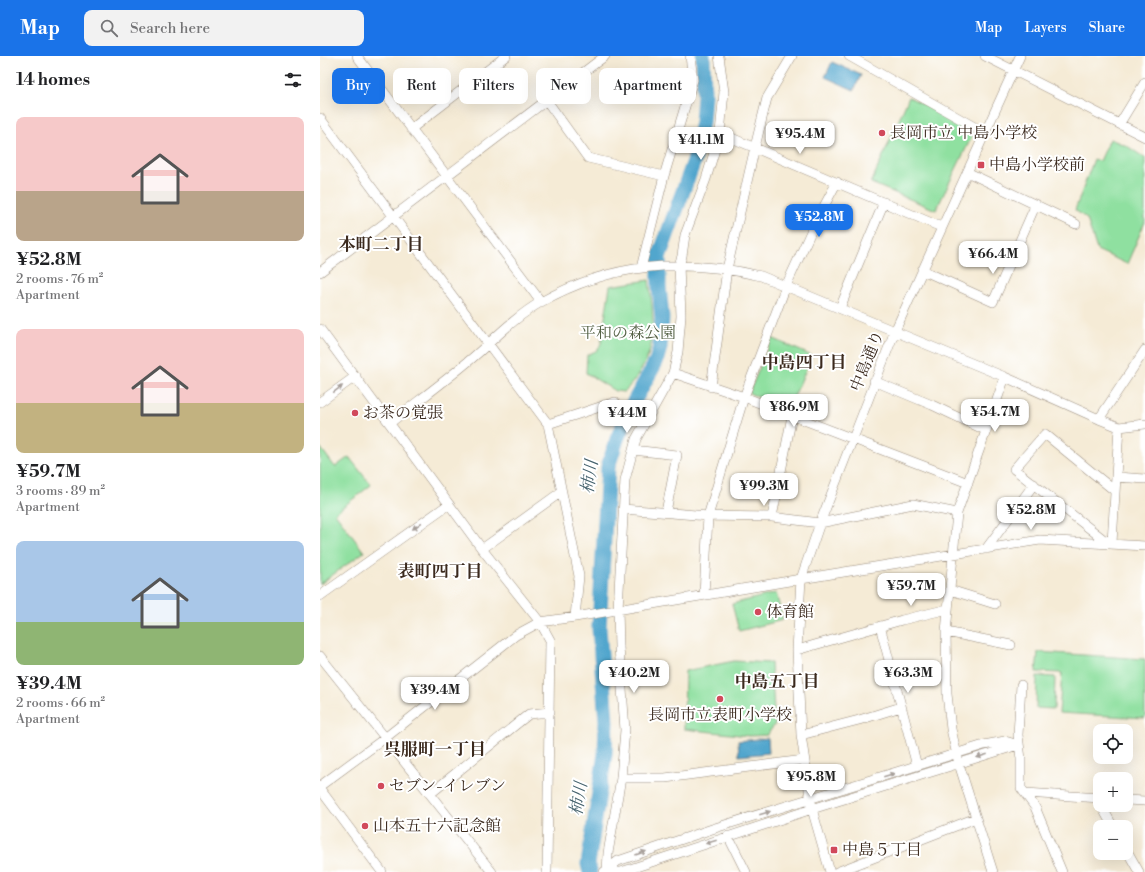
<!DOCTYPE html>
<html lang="en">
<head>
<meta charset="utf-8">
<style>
	:root { --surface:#fff; --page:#f2f2f2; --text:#202124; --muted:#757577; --accent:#1a73e8 }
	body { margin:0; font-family:"Libre Bodoni","Noto Serif JP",serif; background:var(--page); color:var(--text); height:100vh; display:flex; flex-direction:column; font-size:15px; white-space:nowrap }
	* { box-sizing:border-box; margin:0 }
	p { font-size:13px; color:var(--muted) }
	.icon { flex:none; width:22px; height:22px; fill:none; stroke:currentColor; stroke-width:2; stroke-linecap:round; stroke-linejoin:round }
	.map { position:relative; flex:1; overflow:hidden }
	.panel { display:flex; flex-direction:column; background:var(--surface); width:320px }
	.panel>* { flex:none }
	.top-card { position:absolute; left:12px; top:12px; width:380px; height:36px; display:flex; gap:8px }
	.buttons { position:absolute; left:773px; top:668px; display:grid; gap:8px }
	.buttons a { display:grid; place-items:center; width:40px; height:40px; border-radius:8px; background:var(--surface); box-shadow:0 4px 16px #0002; font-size:20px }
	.price { position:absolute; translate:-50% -34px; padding:0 9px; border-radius:8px; background:#fff; color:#222; font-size:13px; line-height:26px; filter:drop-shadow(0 1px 2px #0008) }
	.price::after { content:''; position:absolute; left:50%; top:24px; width:12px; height:9px; margin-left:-6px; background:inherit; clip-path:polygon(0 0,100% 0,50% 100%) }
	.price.active { background:var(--accent); color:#fff }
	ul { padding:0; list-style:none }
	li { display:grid; align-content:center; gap:8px; height:212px; padding:0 16px }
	li span { display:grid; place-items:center; height:124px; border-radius:8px; color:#555 }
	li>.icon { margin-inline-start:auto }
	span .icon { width:72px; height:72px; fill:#fffc; stroke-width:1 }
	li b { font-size:17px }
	h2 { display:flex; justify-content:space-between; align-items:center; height:48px; padding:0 16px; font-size:17px }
	.pill { padding:0 14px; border-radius:8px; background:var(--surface); box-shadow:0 4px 16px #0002; font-size:14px; line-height:36px }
	.pill.active { background:var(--accent); color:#fff }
	header { display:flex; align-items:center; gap:24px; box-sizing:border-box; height:56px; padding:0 20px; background:var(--accent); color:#fff }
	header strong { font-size:19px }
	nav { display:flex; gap:22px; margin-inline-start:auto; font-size:14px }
	.search { width:280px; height:36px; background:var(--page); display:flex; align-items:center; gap:10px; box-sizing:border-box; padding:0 14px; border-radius:8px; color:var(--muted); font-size:15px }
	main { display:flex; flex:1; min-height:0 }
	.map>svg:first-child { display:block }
	.green { fill:#8fe0a0; stroke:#65855f }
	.water { fill:#51a6cd; stroke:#466876 }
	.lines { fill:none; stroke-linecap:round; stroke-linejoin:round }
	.river { stroke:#51a6cd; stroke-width:15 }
	.minor-casing { stroke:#988a7a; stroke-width:10 }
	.minor { stroke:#fff; stroke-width:9 }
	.oneway { fill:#a79f9a }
	.poi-dot { fill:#d1495b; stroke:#fff; stroke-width:1.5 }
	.labels { text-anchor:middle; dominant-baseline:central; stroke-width:4; stroke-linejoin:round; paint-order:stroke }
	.poi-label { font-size:16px; fill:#3b2a1e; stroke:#fff; text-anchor:start }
	.park-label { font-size:16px; fill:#546145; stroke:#fff }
	.street-label { font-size:16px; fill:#3b2a1e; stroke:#fff }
	.neighbourhood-label { font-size:17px; font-weight:bold; fill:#3b2a1e; stroke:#fff }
	.water-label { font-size:17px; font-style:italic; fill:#45626d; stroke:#fff }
</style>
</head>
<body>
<header>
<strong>Map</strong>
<div class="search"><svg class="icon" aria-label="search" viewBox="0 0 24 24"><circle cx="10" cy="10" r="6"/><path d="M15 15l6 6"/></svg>Search here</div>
<nav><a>Map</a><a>Layers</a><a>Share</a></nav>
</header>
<main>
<section class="panel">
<h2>14 homes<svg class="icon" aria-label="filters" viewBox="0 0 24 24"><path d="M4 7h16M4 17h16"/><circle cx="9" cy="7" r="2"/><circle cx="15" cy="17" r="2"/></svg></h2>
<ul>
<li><span style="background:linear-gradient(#f6c9c9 60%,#b9a48a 0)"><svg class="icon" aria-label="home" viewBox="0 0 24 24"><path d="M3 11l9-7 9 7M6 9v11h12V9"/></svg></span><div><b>¥52.8M</b><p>2 rooms · 76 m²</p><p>Apartment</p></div></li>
<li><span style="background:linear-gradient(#f6c9c9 60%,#c2b280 0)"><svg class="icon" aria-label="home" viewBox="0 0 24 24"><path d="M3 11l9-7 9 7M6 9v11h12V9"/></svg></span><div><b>¥59.7M</b><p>3 rooms · 89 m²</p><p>Apartment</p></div></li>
<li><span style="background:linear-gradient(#a9c7e8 65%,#8fb573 0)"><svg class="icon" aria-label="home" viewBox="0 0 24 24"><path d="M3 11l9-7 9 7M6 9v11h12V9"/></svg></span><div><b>¥39.4M</b><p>2 rooms · 66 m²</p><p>Apartment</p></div></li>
</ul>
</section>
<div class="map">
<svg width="825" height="816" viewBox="0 0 825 816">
	<rect width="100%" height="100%" fill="#fff"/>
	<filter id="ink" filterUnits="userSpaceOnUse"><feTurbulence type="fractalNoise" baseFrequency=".025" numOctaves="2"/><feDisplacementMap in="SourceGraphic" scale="8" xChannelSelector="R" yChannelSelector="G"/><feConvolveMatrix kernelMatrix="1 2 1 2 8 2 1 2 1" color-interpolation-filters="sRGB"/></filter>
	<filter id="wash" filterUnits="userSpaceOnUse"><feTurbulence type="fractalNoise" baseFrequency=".012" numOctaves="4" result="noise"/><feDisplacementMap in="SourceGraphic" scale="16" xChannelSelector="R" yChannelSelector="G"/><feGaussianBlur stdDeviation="0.9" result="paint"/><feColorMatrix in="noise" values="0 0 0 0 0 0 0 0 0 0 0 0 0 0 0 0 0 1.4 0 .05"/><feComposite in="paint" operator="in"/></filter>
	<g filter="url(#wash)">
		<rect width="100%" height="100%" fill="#f5ebd6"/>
		<path class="green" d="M 589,41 L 649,72 L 652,80 L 616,154 L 551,127 Z
			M 790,83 L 807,90 L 825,102 L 825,166 L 807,208 L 777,194 L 767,163 L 755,154 L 774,103 L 780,105 Z
			M 329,224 C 335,270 339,300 304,336 L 295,335 L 266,317 L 267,299 L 278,294 L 281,287 L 290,230 Z
			M 452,282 L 492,300 L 468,354 L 429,337 Z
			M 0,391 L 15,411 L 29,401 L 51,429 L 15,457 L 44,496 L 0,528 Z
			M 456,537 L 463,564 L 419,575 L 412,548 Z
			M 718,596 L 825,603 L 825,662 L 739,657 L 742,617 L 716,616 Z
			M 414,605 L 451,607 L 455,668 L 447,679 L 429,680 L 364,673 L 365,615 Z
			M 717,620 L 735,621 L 734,653 L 716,652 Z"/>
		<path class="water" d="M 512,6 L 541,19 L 534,34 L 505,21 Z
			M 448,682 L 449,697 L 419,700 L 418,685 Z"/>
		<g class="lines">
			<path class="river" d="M 270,816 L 268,808 L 285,698 L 286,665 L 279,572 L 288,411 L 297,383 L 312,349 L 336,306 L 340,291 L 342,262 L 339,230 L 339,201 L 374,105 L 382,66 L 384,39 L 383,0"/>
		</g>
	</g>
	<g filter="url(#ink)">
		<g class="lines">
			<g class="minor-casing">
				<path id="minor" d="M 37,0 L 221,246
					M 529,0 L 665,77
					M 665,0 L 825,81
					M 227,45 L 268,102 L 344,120
					M 0,62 L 228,368 L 259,520 L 255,561 L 220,566 L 196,579 L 65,682 L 0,730
					M 800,67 L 825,26
					M 91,73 L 186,0
					M 400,77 L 621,171
					M 647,116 L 756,168
					M 321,212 L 344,120 L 373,24 L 370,0
					M 602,214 L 673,246 L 716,148
					M 0,216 L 285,0
					M 520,252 L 564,146
					M 0,273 L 162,493 L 220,566 L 230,584 L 227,816
					M 353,317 L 424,341 L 648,427
					M 554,325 L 612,349 L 665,374
					M 391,331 L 407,213 L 435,91 L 447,42 L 472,0
					M 0,346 L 36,320
					M 779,363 L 825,294
					M 70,367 C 99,344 130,322 158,297 C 177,280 198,259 221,246 C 292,206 363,202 441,220 L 685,321 L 779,363 L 799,371 L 825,368
					M 228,368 L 295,346
					M 313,394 L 357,399 L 346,456
					M 797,421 L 825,423
					M 303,453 L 388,460 L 452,461 L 500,467 L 593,448 L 637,457
					M 452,461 L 472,360
					M 791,487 L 783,483 L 694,413 L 725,378 L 795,435
					M 792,487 L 799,371
					M 162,493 L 241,436
					M 666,493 L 714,428
					M 630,534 L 675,548
					M 384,539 L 388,460 L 424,341 L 466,230 L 494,169 L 517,126
					M 0,540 L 129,448
					M 255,561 L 481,523 L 720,484 L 825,490
					M 560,570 L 597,710
					M 626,576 L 691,589
					M 477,594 L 582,564 L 628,553
					M 0,600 L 172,816
					M 701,629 L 698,679 L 701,703 L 701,732 L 715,751 L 742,816
					M 481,679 L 539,664 L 581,651
					M 301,722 L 345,722 L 484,704
					M 0,733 L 62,816
					M 706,737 L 780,742
					M 110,738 L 209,658 L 230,656
					M 806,744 L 825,745
					M 781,749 L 793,771
					M 408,780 L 426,816
					M 806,793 L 819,816
					M 287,815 L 301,816 L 492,753 L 698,689
					M 284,816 L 298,805 L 395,772 L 664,689 L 685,685 L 699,689
					M 287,816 L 288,797 L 301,722 L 305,674 L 299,591 L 298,553 L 305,424 L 316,383 L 353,317 L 358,296 L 361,260 L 359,209 L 362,200 L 365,179 L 386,123 L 400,77 L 404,36 L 399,0
					M 510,816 L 492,753 L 481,679 L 477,594 L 481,523 L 500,467 L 575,275 L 700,0
					M 517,816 L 656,762
					M 673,816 L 639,708 L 631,673 L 627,638 L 626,576 L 637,457 L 685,321"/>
			</g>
			<use href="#minor" class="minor"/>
		</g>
		<defs><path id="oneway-solid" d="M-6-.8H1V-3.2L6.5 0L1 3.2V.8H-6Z"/></defs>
		<g class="oneway">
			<use href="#oneway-solid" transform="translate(18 333) rotate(-36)"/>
			<use href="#oneway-solid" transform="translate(97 470) rotate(144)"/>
			<use href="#oneway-solid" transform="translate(662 700) rotate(162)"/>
			<use href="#oneway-solid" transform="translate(569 719) rotate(-17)"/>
			<use href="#oneway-solid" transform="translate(445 757) rotate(-17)"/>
			<use href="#oneway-solid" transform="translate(391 786) rotate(162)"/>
			<use href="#oneway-solid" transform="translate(321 797) rotate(-19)"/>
		</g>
	</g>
	<g class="poi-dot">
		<circle cx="562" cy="77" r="4"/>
		<rect x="657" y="105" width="8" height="8" rx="2"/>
		<circle cx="35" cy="357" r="4"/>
		<circle cx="438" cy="556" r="4"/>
		<circle cx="400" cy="643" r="4"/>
		<circle cx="61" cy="730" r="4"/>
		<circle cx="45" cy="770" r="4"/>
		<rect x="510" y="790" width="8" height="8" rx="2"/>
	</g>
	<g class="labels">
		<g class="poi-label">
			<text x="570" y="77">長岡市立 中島小学校</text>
			<text x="669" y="109">中島小学校前</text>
			<text x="43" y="357">お茶の覚張</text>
			<text x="446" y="556">体育館</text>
			<text x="400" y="659" text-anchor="middle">長岡市立表町小学校</text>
			<text x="69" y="730">セブン-イレブン</text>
			<text x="53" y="770">山本五十六記念館</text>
			<text x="522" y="794">中島５丁目</text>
		</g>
		<g class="park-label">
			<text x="308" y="277">平和の森公園</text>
		</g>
		<g class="street-label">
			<text transform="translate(547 305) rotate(-68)">中島通り</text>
		</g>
		<g class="neighbourhood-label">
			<text x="61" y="189">本町二丁目</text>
			<text x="484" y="307">中島四丁目</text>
			<text x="120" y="516">表町四丁目</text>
			<text x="457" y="626">中島五丁目</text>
			<text x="115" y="694">呉服町一丁目</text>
		</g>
		<g class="water-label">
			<text transform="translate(270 421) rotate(-82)">柿川</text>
			<text transform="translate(259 743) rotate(-81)">柿川</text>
		</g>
	</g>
</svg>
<div class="buttons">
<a><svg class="icon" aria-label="locate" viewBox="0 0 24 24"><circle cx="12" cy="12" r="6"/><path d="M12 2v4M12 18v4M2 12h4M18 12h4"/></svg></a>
<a>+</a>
<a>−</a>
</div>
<b class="price" style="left:480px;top:99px">¥95.4M</b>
<b class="price" style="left:381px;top:105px">¥41.1M</b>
<b class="price active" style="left:499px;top:182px">¥52.8M</b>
<b class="price" style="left:673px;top:219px">¥66.4M</b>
<b class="price" style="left:474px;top:372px">¥86.9M</b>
<b class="price" style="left:675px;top:377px">¥54.7M</b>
<b class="price" style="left:307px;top:378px">¥44M</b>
<b class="price" style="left:444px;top:451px">¥99.3M</b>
<b class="price" style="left:711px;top:475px">¥52.8M</b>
<b class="price" style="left:591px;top:551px">¥59.7M</b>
<b class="price" style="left:314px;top:638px">¥40.2M</b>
<b class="price" style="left:588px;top:638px">¥63.3M</b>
<b class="price" style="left:115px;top:655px">¥39.4M</b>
<b class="price" style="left:491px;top:742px">¥95.8M</b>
<div class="top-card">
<a class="pill active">Buy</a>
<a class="pill">Rent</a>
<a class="pill">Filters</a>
<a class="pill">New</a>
<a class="pill">Apartment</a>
</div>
</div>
</main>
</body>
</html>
